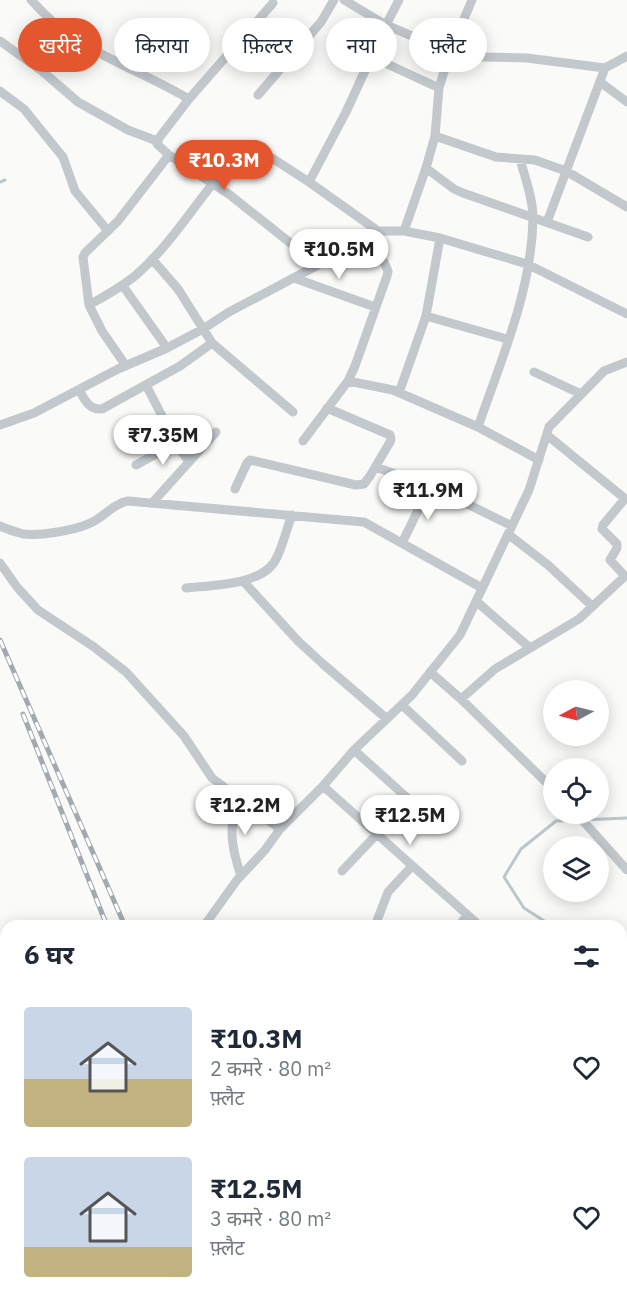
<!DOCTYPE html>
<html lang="hi">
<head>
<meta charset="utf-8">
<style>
	:root { --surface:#fff; --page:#f2f2f3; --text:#1f2937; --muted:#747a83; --accent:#e4572e }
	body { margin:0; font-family:"IBM Plex Sans","Noto Sans Devanagari",sans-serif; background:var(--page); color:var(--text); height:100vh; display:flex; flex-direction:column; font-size:22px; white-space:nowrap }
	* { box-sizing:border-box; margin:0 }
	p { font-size:20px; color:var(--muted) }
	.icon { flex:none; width:33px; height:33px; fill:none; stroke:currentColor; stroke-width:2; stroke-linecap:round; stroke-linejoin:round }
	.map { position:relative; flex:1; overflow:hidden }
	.panel { position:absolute; left:0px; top:920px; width:627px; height:386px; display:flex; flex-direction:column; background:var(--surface); border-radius:18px 18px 0 0; box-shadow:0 3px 15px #0003 }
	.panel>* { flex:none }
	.hud { position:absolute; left:18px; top:18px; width:591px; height:54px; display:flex; gap:12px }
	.needle { width:39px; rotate:263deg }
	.controls { position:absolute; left:543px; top:680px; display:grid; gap:12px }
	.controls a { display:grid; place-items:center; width:66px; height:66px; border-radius:50%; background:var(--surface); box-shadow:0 3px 15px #0003; font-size:30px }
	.price { position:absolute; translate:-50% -51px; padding:0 14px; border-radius:21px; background:#fff; color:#222; font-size:20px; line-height:39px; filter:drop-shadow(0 2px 3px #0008) }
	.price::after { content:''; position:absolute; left:50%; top:36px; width:18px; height:14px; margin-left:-9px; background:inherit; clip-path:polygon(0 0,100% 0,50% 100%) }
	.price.active { background:var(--accent); color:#fff }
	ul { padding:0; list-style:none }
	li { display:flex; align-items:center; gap:18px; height:150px; padding:0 24px }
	li span { display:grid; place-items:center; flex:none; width:168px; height:120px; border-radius:6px; color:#555 }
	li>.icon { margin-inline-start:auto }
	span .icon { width:72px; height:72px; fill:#fffc; stroke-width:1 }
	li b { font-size:26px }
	h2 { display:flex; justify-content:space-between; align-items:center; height:72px; padding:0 24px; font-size:26px }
	.pill { padding:0 21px; border-radius:27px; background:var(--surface); box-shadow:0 3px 15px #0003; font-size:21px; line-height:54px }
	.pill.active { background:var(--accent); color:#fff }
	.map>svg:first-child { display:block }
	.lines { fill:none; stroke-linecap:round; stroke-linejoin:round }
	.stream { stroke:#bbc7cb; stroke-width:3 }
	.street { stroke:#c3c8cc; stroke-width:9 }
	.rail-casing { stroke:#a2aab0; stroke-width:5 }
	.rail { stroke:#fff; stroke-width:3; stroke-dasharray:9; stroke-linecap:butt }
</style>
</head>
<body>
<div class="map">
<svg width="627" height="1304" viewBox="0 0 627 1304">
	<rect width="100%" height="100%" fill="#fafaf8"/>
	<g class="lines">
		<path class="stream" d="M 0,182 L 5,180
			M 552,926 L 524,908 L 504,877 L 521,849 L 556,821 L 627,818
			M 621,980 L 627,990
			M 621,1015 L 627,1009
			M 0,1245 L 4,1242 L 6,1243"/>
		<path class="street" d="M 31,0 C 47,17 64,34 85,45 C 119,65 155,79 189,99
			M 344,0 L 386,25 L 450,52 L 482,57 L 527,58 L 605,68 L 627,56
			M 273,3 L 189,99 L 159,138 L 157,144 L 169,155 L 230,195 L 318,265
			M 0,41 L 42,71 L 78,102 L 128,130 L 157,141
			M 372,57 L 439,88
			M 600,82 L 627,102
			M 0,91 L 24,109 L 58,151 L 63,157 L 75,191 L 108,231
			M 258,95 L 321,22 L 334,0
			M 435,136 L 496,157 L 535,160 L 566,171 L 627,207
			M 426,168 L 454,189 L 463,193 L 588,237
			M 309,182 L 346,112 L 386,25 L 399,0
			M 547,222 L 605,68
			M 404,231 L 426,168 L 435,136 L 439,88 L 450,52 L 472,0
			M 152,259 L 178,289 L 212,343 L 293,412
			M 294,278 L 375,307
			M 123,286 L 167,348
			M 89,305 C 105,296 122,287 136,275 C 166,249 187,216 211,186 C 222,173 236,162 248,150 L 252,149 L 258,149 L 309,182 L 378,231
			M 426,316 L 507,339
			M 126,366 L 102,331 L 89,305 L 83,257 L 85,253 L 118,221 L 169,155
			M 534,372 L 581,394
			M 348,381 L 393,390 L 478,427 L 539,460
			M 146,385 L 176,443 L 189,462
			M 79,390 C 85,400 89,410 102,409 L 180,366 L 212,343
			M 399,393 L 426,316 L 440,238
			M 0,425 L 34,413 L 118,369 L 167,348 L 203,329 L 229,312 L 318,265 L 365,236 L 378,231 L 404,231 L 440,238 L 527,264 L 627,314
			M 478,427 C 501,360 532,290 533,218 C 533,198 525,178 520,159
			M 303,441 L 348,381 L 355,366 L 387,276 L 388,271 L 384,262 L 345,248
			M 136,465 L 176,443
			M 376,467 L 439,490 L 512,526
			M 235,489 L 247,463 L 250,460 L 356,485 L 364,484 L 370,476 L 390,442 L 391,439 L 390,435 L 327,408
			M 153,502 L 216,432
			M 0,526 C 7,529 15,532 23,534 C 41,536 81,530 96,520 C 107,513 116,503 128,501 L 364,522 L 482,588
			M 508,534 L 548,565 L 592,606
			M 402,543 L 430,486
			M 0,563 L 17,587 L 38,610 L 94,647 L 126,672 L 184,736 L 212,778 L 280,829
			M 243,581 L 298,641 L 323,664 L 387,719
			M 186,588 C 212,585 264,585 276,559 C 283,546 286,530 292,515
			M 476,601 L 530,648
			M 430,672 L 461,699 L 554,790
			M 461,699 L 495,669 L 579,619 L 623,578 L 623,574 L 610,560 L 617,548 L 617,544 L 602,529 L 603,525 L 623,501 L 623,497 L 547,435
			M 402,705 L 462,761
			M 354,750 L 414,804
			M 323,786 L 480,926
			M 236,797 C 230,831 230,843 241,876
			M 576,813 L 627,870
			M 342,871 L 377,834
			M 204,926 L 237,880 L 265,850 L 280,829 L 323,786 L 354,750 L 412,695 L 460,635 L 529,490 L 549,427 L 604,371 L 627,362
			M 375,926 L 388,892 L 412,866
			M 459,926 L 467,915"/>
		<g class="rail-casing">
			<path id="rail" d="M 0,640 L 125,926
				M 23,714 L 107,926
				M 266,1299 L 268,1304
				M 291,1299 L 293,1304"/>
		</g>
		<use href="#rail" class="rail"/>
	</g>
</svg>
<div class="controls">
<a><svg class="needle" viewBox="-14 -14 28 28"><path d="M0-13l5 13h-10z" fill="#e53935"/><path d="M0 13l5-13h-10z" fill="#747a83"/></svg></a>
<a><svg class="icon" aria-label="locate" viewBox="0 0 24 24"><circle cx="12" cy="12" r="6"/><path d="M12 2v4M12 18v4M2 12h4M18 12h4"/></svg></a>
<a><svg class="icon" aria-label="layers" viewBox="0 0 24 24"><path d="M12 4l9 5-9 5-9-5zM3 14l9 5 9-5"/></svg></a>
</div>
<b class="price active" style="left:224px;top:191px">₹10.3M</b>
<b class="price" style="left:339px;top:280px">₹10.5M</b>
<b class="price" style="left:163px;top:466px">₹7.35M</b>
<b class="price" style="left:428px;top:521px">₹11.9M</b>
<b class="price" style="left:245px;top:836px">₹12.2M</b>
<b class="price" style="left:410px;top:846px">₹12.5M</b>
<div class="hud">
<a class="pill active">खरीदें</a>
<a class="pill">किराया</a>
<a class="pill">फ़िल्टर</a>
<a class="pill">नया</a>
<a class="pill">फ़्लैट</a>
</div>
<section class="panel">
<h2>6 घर<svg class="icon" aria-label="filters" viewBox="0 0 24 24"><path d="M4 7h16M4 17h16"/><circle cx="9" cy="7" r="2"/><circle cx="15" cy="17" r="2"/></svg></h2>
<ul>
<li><span style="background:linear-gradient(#c9d6e8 60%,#c2b280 0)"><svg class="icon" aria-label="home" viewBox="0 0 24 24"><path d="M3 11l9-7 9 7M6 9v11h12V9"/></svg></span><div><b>₹10.3M</b><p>2 कमरे · 80 m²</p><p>फ़्लैट</p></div><svg class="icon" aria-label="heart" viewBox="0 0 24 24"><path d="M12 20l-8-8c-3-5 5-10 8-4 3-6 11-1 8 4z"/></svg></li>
<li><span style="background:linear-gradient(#c9d6e8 75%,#c2b280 0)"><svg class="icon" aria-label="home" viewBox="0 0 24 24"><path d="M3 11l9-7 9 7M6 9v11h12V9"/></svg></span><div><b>₹12.5M</b><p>3 कमरे · 80 m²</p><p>फ़्लैट</p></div><svg class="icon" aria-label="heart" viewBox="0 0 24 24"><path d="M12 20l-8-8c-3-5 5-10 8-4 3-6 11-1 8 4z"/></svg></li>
</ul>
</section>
</div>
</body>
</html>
